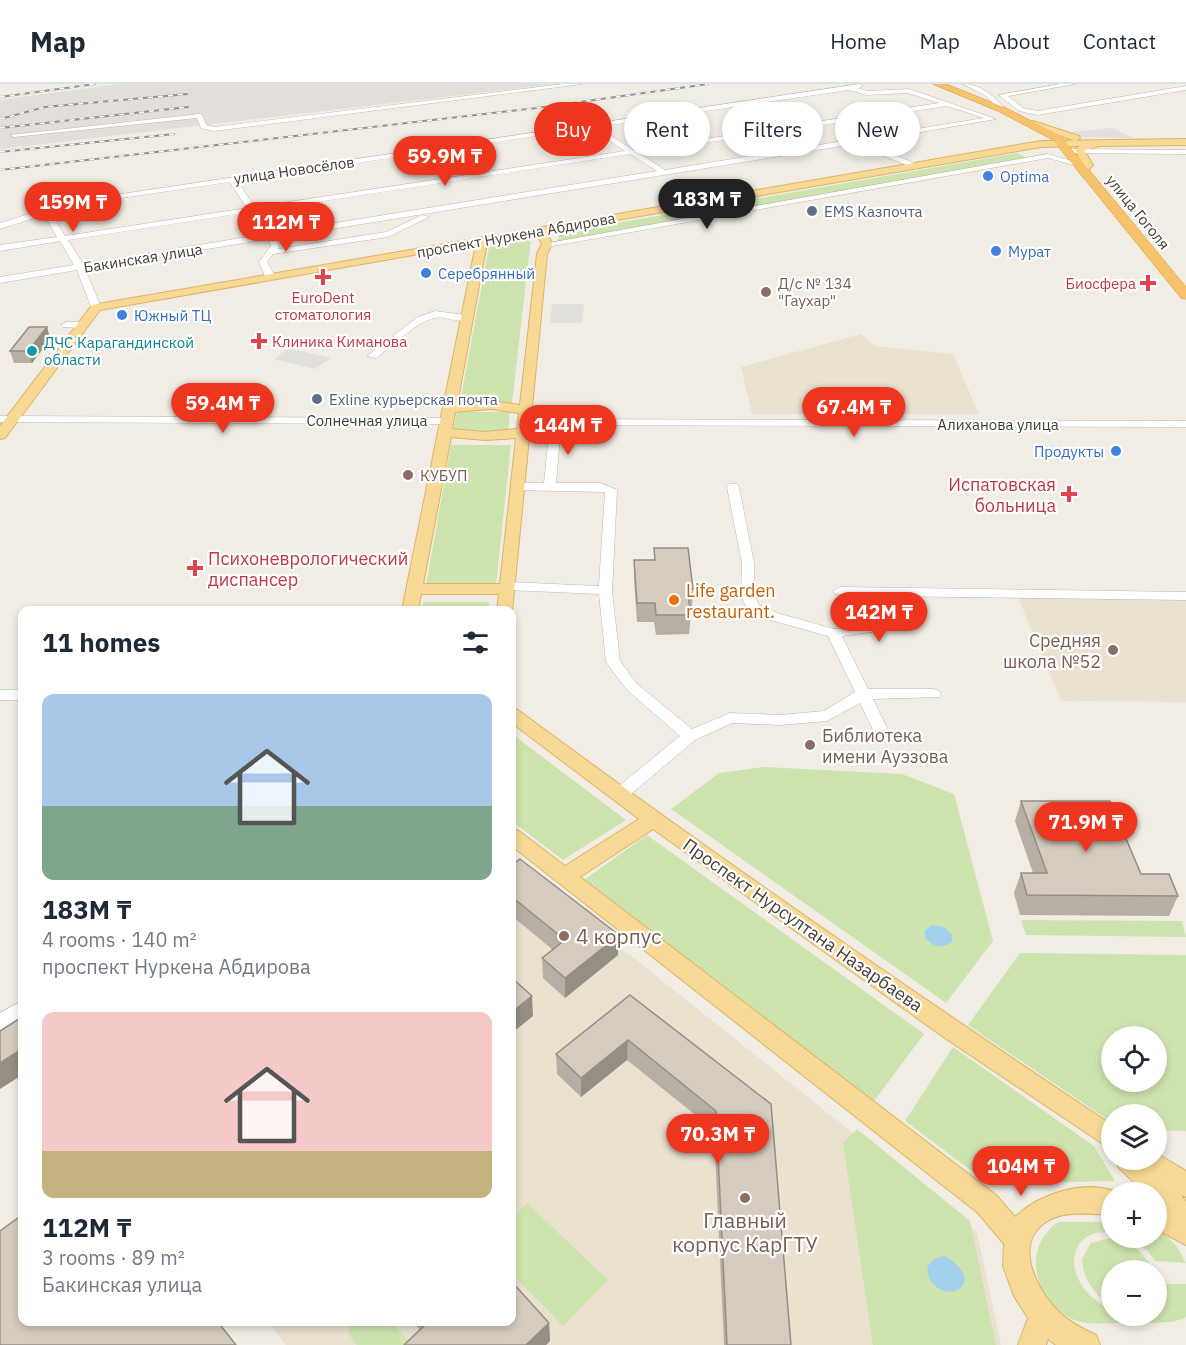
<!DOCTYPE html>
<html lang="en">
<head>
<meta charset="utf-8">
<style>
	:root { --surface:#fff; --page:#f6f6f7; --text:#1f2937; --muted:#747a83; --line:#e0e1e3; --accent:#ee361f }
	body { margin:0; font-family:"IBM Plex Sans",sans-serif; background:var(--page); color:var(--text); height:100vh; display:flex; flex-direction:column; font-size:22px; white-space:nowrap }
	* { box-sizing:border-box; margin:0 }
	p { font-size:20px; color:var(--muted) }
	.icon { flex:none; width:33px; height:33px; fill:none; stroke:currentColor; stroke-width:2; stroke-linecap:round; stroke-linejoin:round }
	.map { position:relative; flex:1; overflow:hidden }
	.side { position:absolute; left:18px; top:522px; width:498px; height:720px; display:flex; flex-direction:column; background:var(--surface); border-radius:12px; box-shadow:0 3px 9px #0003 }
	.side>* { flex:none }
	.banner { position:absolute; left:534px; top:18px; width:561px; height:54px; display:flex; gap:12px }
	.tools { position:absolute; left:1101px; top:942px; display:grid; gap:12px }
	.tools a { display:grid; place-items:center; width:66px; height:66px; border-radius:50%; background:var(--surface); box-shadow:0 3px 9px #0003; font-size:30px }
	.price { position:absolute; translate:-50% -51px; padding:0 14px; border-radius:21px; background:var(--accent); color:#fff; font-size:20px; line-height:39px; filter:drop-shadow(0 2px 3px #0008) }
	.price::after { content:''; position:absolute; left:50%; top:36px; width:18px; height:14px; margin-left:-9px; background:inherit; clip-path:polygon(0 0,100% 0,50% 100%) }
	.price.current { background:#222; color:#fff }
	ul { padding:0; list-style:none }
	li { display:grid; align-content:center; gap:12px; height:318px; padding:0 24px }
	li span { display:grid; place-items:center; height:186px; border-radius:12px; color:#555 }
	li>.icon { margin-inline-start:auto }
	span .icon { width:108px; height:108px; fill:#fffc; stroke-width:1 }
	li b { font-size:26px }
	h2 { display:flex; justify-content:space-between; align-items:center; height:72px; padding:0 24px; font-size:26px }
	.pill { padding:0 21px; border-radius:27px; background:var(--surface); box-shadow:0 3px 9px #0003; font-size:21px; line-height:54px }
	.pill.current { background:var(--accent); color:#fff }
	header { display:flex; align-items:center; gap:36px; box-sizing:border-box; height:84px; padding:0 30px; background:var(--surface); border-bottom:2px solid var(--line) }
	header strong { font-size:28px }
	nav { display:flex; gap:33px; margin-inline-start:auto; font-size:21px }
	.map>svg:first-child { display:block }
	.industrial { fill:#e3ded9 }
	.education { fill:#eae1cf }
	.green { fill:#cee4af; fill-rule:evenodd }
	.parking { fill:#e2e0dd }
	.water { fill:#a3d1ec }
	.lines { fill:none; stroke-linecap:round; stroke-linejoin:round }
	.minor-casing { stroke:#bfb7ab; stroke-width:1 }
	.major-casing { stroke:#dcb567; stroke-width:2 }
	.highway-casing { stroke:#d4963c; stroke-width:1 }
	.minor { fill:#fff; fill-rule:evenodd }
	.major { fill:#f8d996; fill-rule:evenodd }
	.highway { fill:#f6c26b; fill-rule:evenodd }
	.rail-casing { stroke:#949494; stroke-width:2 }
	.rail { stroke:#fff; stroke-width:1.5; stroke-dasharray:5; stroke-linecap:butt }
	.wall { fill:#b7afa3 }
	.shaded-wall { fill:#958e85 }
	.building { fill:#d5cbbe; stroke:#958e85; stroke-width:1.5 }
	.shop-dot { fill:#3f7fe0; stroke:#fff; stroke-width:2 }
	.service-dot { fill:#5c6f8a; stroke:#fff; stroke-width:2 }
	.health-dot { fill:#e0444e; stroke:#fff; stroke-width:2 }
	.education-dot { fill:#8d6e63; stroke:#fff; stroke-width:2 }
	.culture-dot { fill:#0f9aa8; stroke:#fff; stroke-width:2 }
	.food-dot { fill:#e8710a; stroke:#fff; stroke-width:2 }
	.labels { text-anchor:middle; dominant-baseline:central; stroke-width:4.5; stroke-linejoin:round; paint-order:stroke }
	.far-street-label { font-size:15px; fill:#433d35; stroke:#fff }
	.far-shop-label { font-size:15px; fill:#366cbe; stroke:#fff; text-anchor:start }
	.far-service-label { font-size:15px; fill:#4e5e75; stroke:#fff; text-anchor:start }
	.far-education-label { font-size:15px; fill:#785e54; stroke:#fff; text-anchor:start }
	.far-health-label { font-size:15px; fill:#be3a42; stroke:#fff; text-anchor:end }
	.far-culture-label { font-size:15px; fill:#0d838f; stroke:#fff; text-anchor:start }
	.health-label { font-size:18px; fill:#be3a42; stroke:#fff; text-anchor:end }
	.food-label { font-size:18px; fill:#c56008; stroke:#fff; text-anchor:start }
	.education-label { font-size:18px; fill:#785e54; stroke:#fff; text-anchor:end }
	.street-label { font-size:18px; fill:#433d35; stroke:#fff }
	.near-education-label { font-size:21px; fill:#785e54; stroke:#fff; text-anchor:start }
</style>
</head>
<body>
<header>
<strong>Map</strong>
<nav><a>Home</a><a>Map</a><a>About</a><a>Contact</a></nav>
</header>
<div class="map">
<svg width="1186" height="1261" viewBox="0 0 1186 1261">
	<rect width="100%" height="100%" fill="#f1ede4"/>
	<path class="industrial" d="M 119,0 L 555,0 L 0,65 L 0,16 Z"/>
	<path class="education" d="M 861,250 L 875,262 L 953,270 L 979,330 L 752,330 L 741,283 Z
		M 1018,513 L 1186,514 L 1186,618 L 1061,617 Z
		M 512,777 L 977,1148 L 1001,1261 L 286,1261 L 268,1238 L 512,1238 Z"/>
	<path class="green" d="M 1017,69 L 1028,74 L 557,157 L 560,149 Z
		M 531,155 L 512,319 L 460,318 L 489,163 Z
		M 457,328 L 510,328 L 508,347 L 453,347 Z
		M 451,361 L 511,361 L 496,501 L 426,501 Z
		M 423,518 L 489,518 L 488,526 L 422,526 Z
		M 512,650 L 626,736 L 563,776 L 512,737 Z
		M 764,683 L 902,690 L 954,710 L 993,857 L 946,919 L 671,725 L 719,689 Z
		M 647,751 L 924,950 L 874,1017 L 584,796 Z
		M 1021,836 L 1182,837 L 1186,853 L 1026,851 Z
		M 1020,869 L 1186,871 L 1186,1047 L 1157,1046 L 1156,1030 L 1112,1030 L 1111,1038 L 968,941 ZM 1112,952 L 1156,952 L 1156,998 L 1112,998 Z
		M 953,963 L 1094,1062 L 1115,1097 L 989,1100 L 905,1037 Z
		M 857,1045 L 970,1137 L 996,1261 L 873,1261 L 843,1059 Z
		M 527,1119 L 608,1196 L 563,1242 L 512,1190 L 512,1134 Z
		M 1059,1138 L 1111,1138 L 1111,1149 C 1081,1143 1065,1172 1080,1198 C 1087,1211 1099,1219 1111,1226 L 1112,1232 L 1156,1232 C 1156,1220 1164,1213 1163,1200 L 1186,1200 L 1186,1233 C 1172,1241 1153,1238 1136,1238 C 1116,1238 1086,1244 1068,1233 C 1041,1218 1026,1181 1043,1154 C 1048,1147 1052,1141 1059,1138 Z
		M 1157,1144 L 1176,1161 L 1186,1179 L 1155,1177 L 1148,1167 L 1129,1154 L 1156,1154 Z
		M 1111,1154 C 1130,1158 1145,1168 1153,1186 L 1112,1186 L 1111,1220 C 1094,1211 1083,1195 1082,1175 L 1091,1159 Z
		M 349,1238 L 392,1238 L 412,1261 L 357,1261 L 349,1251 Z"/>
	<path class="parking" d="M 1112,44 L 1133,54 L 1081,53 L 1071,48 Z
		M 552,220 L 584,220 L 582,239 L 550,239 Z
		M 288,264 L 331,274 L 315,285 L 274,275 Z"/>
	<path class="water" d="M 933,841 L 944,843 L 952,850 L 952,858 C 941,865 934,863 925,854 L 925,846 Z
		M 944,1172 C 955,1176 976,1196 957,1206 C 937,1217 909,1178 944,1172 Z"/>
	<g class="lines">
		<g class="minor-casing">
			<path id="minor" d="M 563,0 L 582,0 L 214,47 L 201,44 L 197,34 L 14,53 L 10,51 L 200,30 L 203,32 L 206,41 L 214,43 Z
				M 860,0 L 863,2 L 858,4 L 867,7 L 909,5 L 996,35 L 863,58 L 919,81 L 916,85 L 854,60 L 276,154 L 279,162 L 278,165 L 386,148 L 422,131 L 429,133 L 388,153 L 273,170 L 267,178 L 275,192 L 270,195 L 265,192 L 259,178 L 271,162 L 268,155 L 85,185 L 101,223 L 96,226 L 91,223 L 77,186 L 0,199 L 0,193 L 74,181 L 60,157 L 0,167 L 0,161 L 57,153 L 44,131 L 0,145 L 0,139 L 58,121 L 108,112 ZM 849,6 L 867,11 L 908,9 L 939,19 L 633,66 L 598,43 ZM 947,22 L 984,34 L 665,86 L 639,69 ZM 590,44 L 625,67 L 255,123 L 237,97 ZM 630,70 L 657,87 L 273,149 L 258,127 ZM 230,98 L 247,124 L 65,152 L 51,129 L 108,116 ZM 250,128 L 265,150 L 83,180 L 68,156 Z
				M 963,0 C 981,0 995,13 1006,26 L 1001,27 L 986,12 Z
				M 1060,0 L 1075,0 L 1008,12 L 1023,24 L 1037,27 L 1186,2 L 1186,6 L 1037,31 L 1019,27 L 999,11 Z
				M 1068,65 L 1186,66 L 1186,70 L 1065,69 Z
				M 1048,70 L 1082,80 L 1078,82 L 1048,74 L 547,163 L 543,160 Z
				M 435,227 L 465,231 L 470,234 C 460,241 445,231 434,234 C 416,238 391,263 376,274 L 367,272 L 418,233 Z
				M 66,238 L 82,238 L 87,241 L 82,244 L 63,243 L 61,241 Z
				M 0,332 L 446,334 L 452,337 L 446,340 L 0,338 Z
				M 523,335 L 1186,337 L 1186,343 L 561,341 L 556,399 L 600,399 L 617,406 L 612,508 L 620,577 L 637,600 L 692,645 L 730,629 L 780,631 L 824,627 L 855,608 L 828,552 L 767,535 L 747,524 L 741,512 L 742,479 L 727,403 L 729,400 L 737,400 L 739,403 L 754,479 L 755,512 L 759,521 L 777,529 L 834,545 L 872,540 L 864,511 L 835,510 L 833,507 L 840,503 L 1186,508 L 1186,516 L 877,512 L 887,543 L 885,546 L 842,552 L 868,605 L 934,605 L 939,607 L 941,610 L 939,613 L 873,615 L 887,644 L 879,649 L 874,648 L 860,619 L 827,637 L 780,641 L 732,639 L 695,656 L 625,715 L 613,715 L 611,711 L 613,707 L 680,652 L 627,606 L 606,578 L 599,510 L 507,506 L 500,502 L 507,498 L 599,502 L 605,408 L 513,406 L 511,403 L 517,399 L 544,399 L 550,341 L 519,340 L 517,338 Z
				M 0,606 L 22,606 L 22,616 L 0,616 Z
				M 22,917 L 22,935 L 0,947 L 0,929 Z"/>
		</g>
		<g class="major-casing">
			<path id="major" d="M 1033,37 L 1079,52 L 1080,54 L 1076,57 L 1030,42 Z
				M 1186,55 L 1186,61 L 1100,62 L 1084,66 L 1093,81 L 1084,91 L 1079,88 L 1083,81 L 1075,65 L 1080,62 L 1041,63 L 547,148 L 552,160 L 547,170 L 512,528 L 497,526 L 499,510 L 421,510 L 418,526 L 402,526 L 476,160 L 100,226 L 5,354 L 0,355 L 0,342 L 92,221 L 1041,57 ZM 537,150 L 542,160 L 537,170 L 520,321 L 491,317 L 457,320 L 487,159 ZM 491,325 L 519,329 L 517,345 L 485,348 L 452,345 L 455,328 ZM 451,353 L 485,356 L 516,354 L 500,500 L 423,500 Z
				M 512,624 L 518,626 C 712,770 911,907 1112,1041 L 1112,1066 L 942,952 L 653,745 L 580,793 L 996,1111 L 1015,1133 C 1039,1110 1083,1095 1117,1108 L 1112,1108 L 1112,1131 C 1093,1130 1068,1127 1051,1135 C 1010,1156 1036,1206 1060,1229 C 1071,1239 1083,1245 1096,1251 L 1100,1261 L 1056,1261 L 1048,1255 L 1046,1261 L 1018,1261 L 1028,1234 L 1014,1212 L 1003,1182 L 1004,1160 L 978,1129 L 512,762 L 512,745 L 519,747 L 565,782 L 639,735 L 512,639 Z
				M 1156,1069 L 1186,1087 L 1186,1113 L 1181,1111 L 1186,1118 L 1186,1161 L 1156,1145 L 1156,1108 L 1144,1108 L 1119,1084 L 1115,1076 L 1156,1076 Z"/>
		</g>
		<g class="highway-casing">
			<path id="highway" d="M 933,0 L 946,0 L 1006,24 L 1061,52 L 1186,203 L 1186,215 L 1181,214 L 1053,56 L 1000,28 Z"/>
		</g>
		<use href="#minor" class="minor"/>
		<use href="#major" class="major"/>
		<use href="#highway" class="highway"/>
		<g class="rail-casing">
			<path id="rail" d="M 0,13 L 95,0
				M 0,35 L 45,23 L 187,10
				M 0,44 L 188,23
				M 0,68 L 174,50
				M 0,86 L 537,24 L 708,0"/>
		</g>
		<use href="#rail" class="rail"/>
	</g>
	<path class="wall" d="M 47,243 L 50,255 L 32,279 L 14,279 L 10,267 Z
		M 654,464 L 693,505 L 692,524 L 690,524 L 691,531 L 689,550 L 656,551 L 654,538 L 637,538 L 634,495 L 634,476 L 654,476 Z
		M 1021,717 L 1178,812 L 1169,832 L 1020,831 L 1014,809 L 1021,789 L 1033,789 L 1015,737 Z
		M 512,781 L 618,871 L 565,914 L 543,894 L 542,874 L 553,866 L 512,832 Z
		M 630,911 L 771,1020 L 791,1261 L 724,1261 L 714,1046 L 627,976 L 581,1013 L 557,990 L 556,970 Z
		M 413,1238 L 512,1238 L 549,1239 L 550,1257 L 546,1261 L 404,1261 L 420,1246 Z"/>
	<path class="shaded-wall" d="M 47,243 L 50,255 L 32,279 L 28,267 Z
		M 619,851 L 618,871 L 565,914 L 565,894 Z
		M 532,912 L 533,932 L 512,949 L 512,928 Z
		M 628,956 L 627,976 L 581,1013 L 581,994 Z
		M 22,965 L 22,991 L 0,1005 L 0,979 Z
		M 549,1239 L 550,1257 L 546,1261 L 526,1261 Z"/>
	<path class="building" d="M 29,243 L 47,243 L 28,267 L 10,267 Z
		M 654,464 L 688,464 L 693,505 L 687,505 L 691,531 L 656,531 L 655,519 L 637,519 L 634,476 L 655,476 Z
		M 1021,717 L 1110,717 L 1141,790 L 1169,790 L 1178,812 L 1027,811 L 1021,789 L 1047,789 Z
		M 520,775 L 619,851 L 565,894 L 542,874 L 565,856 L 512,813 L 512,781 Z
		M 512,894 L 532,912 L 512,928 Z
		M 630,911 L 771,1020 L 791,1261 L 727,1261 L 716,1027 L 628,956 L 581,994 L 556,970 Z
		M 22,933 L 22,965 L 0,979 L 0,947 Z
		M 22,1131 L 22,1238 L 218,1238 L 236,1261 L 0,1261 L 0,1147 Z
		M 512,1198 L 549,1239 L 526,1261 L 404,1261 L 426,1240 L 425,1238 L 512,1238 Z"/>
	<g class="shop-dot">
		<circle cx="988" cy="92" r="6"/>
		<circle cx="996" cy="167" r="6"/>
		<circle cx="426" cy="189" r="6"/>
		<circle cx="122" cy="231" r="6"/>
		<circle cx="1116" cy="367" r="6"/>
	</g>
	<g class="service-dot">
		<circle cx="812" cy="127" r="6"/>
		<circle cx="317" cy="315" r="6"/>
	</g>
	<g class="health-dot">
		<path d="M320 184h6v6h6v6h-6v6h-6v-6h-6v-6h6z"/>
		<path d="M1145 190h6v6h6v6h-6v6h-6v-6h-6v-6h6z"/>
		<path d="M256 248h6v6h6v6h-6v6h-6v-6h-6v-6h6z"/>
		<path d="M1066 401h6v6h6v6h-6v6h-6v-6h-6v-6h6z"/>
		<path d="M192 475h6v6h6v6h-6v6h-6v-6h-6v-6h6z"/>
	</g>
	<g class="education-dot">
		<circle cx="766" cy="208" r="6"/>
		<circle cx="408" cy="391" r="6"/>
		<circle cx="1113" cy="566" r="6"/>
		<circle cx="810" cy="661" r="6"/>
		<circle cx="564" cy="852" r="6"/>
		<circle cx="745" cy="1114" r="6"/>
	</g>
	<circle class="culture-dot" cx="32" cy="267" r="6"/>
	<circle class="food-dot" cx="674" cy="516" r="6"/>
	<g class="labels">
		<g class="far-street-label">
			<text transform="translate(294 86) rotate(-8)">улица Новосёлов</text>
			<text transform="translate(1138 128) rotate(51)">улица Гоголя</text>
			<text transform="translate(516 151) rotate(-10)">проспект Нуркена Абдирова</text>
			<text transform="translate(143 174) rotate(-9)">Бакинская улица</text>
			<text x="367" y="336">Солнечная улица</text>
			<text x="998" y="340">Алиханова улица</text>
		</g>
		<g class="far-shop-label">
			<text x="1000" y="92">Optima</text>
			<text x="1008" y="167">Мурат</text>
			<text x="438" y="189">Серебрянный</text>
			<text x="134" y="231">Южный ТЦ</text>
			<text x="1104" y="367" text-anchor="end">Продукты</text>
		</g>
		<g class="far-service-label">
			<text x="824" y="127">EMS Казпочта</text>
			<text x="329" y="315">Exline курьерская почта</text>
		</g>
		<g class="far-education-label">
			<text x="778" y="199">Д/с № 134<tspan x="778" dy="17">"Гаухар"</tspan></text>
			<text x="420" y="391">КУБУП</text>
		</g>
		<g class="far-health-label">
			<text x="1136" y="199">Биосфера</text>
			<text x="323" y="213" text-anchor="middle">EuroDent<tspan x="323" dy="17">стоматология</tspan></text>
			<text x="272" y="257" text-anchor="start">Клиника Киманова</text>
		</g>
		<g class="far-culture-label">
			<text x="44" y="258">ДЧС Карагандинской<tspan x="44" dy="17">области</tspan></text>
		</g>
		<g class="health-label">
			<text x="1056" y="400">Испатовская<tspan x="1056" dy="21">больница</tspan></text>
			<text x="208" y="474" text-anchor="start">Психоневрологический<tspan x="208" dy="21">диспансер</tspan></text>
		</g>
		<g class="food-label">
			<text x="686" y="506">Life garden<tspan x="686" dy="21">restaurant.</tspan></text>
		</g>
		<g class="education-label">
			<text x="1101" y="556">Средняя<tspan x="1101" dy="21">школа №52</tspan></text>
			<text x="822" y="651" text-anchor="start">Библиотека<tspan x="822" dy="21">имени Ауэзова</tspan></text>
		</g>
		<g class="street-label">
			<text transform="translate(803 841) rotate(35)">Проспект Нурсултана Назарбаева</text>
		</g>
		<g class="near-education-label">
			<text x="576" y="852">4 корпус</text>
			<text x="745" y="1136" text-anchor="middle">Главный<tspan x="745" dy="24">корпус КарГТУ</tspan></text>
		</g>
	</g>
</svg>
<div class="tools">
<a><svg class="icon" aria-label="locate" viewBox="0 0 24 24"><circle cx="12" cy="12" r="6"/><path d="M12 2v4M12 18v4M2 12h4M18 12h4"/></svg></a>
<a><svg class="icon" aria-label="layers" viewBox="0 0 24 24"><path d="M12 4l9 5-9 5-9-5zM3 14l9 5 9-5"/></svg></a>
<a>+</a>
<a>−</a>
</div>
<b class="price" style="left:445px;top:103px">59.9M ₸</b>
<b class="price current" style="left:707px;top:146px">183M ₸</b>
<b class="price" style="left:73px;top:149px">159M ₸</b>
<b class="price" style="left:286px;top:169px">112M ₸</b>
<b class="price" style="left:223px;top:350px">59.4M ₸</b>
<b class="price" style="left:854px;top:354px">67.4M ₸</b>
<b class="price" style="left:568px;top:372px">144M ₸</b>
<b class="price" style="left:879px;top:559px">142M ₸</b>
<b class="price" style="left:1086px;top:769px">71.9M ₸</b>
<b class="price" style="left:718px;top:1081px">70.3M ₸</b>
<b class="price" style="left:1021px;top:1113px">104M ₸</b>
<div class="banner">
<a class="pill current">Buy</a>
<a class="pill">Rent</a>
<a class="pill">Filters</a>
<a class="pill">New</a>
</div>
<section class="side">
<h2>11 homes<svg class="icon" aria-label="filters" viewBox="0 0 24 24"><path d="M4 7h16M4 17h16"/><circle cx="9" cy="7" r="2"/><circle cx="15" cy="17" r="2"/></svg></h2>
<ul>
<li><span style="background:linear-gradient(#a9c7e8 60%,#7fa58c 0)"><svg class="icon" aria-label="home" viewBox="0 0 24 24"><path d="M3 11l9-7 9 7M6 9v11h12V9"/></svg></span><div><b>183M ₸</b><p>4 rooms · 140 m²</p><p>проспект Нуркена Абдирова</p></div></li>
<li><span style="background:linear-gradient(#f6c9c9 75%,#c2b280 0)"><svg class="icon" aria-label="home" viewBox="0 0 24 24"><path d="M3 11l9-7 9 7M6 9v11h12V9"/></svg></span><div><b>112M ₸</b><p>3 rooms · 89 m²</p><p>Бакинская улица</p></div></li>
</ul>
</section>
</div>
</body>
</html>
